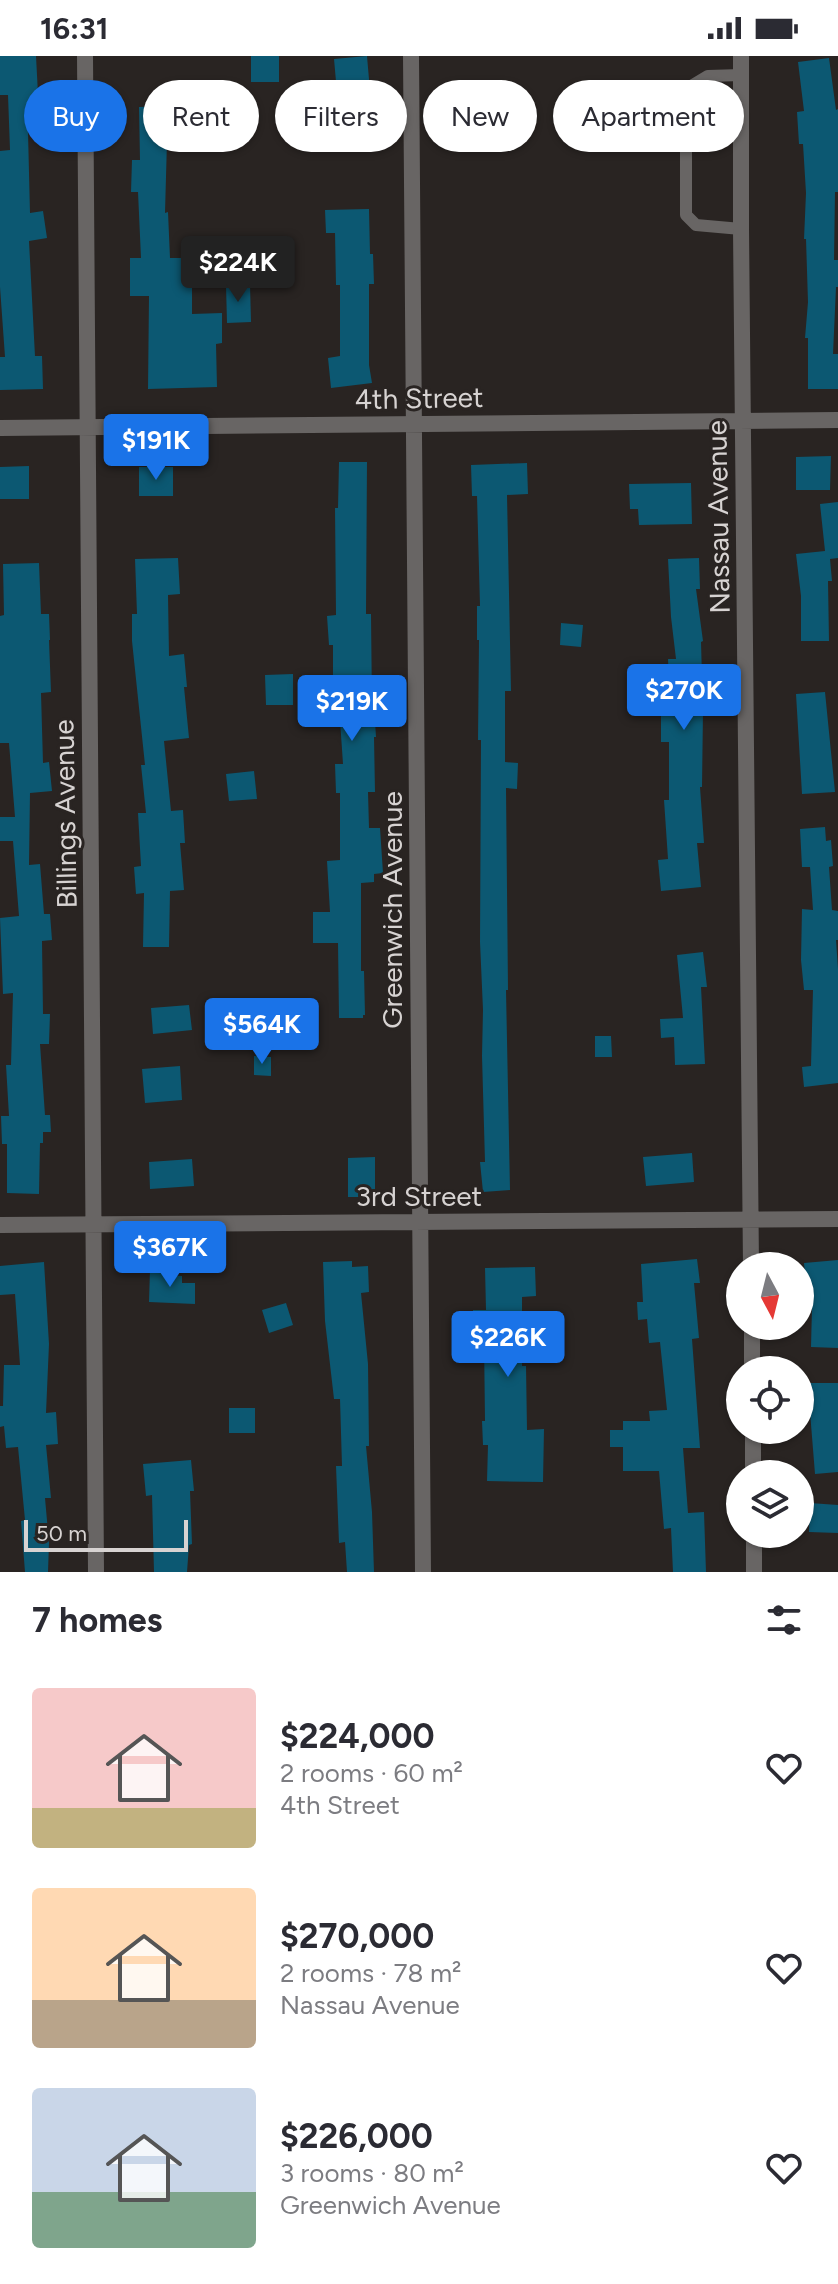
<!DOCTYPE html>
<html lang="en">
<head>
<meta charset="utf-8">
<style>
	:root { --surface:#fff; --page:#f7f7f7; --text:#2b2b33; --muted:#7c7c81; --accent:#1a73e8 }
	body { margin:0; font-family:Figtree,sans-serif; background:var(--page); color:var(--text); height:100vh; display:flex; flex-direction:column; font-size:30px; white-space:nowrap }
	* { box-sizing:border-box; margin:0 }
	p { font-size:26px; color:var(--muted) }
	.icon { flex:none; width:44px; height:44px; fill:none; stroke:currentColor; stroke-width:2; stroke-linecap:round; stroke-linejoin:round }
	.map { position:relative; height:1516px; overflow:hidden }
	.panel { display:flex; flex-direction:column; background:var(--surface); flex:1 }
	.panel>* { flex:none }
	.guide { position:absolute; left:24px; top:24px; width:790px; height:72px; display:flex; gap:16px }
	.needle { width:52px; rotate:173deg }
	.fabs { position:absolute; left:726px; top:1196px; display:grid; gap:16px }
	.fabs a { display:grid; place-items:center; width:88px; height:88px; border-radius:50%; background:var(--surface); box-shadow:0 2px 6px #0004; font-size:40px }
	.scale { position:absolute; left:24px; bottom:20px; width:164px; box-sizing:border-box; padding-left:8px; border:4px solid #d7d3d2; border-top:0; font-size:22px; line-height:28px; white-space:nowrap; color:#d7d3d2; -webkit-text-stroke:6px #292422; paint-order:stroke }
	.price { position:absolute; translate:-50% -68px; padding:0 18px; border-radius:8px; background:var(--accent); color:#fff; font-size:26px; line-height:52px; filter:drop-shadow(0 2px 4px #0008) }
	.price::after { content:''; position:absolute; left:50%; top:48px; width:24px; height:18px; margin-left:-12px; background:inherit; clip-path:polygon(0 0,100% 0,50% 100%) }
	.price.on { background:#222; color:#fff }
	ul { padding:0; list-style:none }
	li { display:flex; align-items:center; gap:24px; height:200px; padding:0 32px }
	li span { display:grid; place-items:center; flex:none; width:224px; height:160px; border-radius:8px; color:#555 }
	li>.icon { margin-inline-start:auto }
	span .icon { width:96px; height:96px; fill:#fffc; stroke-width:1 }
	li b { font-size:34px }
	h2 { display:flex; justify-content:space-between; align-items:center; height:96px; padding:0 32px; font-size:34px }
	.chip { padding:0 28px; border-radius:36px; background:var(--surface); box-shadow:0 2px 6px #0004; font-size:28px; line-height:72px }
	.chip.on { background:var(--accent); color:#fff }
	.status { display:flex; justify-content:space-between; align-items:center; height:56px; padding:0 40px; background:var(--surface); direction:ltr }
	.status svg { height:22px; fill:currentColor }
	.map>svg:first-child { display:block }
	.building { fill:#0c5872 }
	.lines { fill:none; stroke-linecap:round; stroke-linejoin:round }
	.lane { stroke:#686564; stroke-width:12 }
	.street { stroke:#686564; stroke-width:16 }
	.labels { text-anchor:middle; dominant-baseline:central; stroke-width:6; stroke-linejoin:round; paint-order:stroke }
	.street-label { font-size:28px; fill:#d7d3d2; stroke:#292422 }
</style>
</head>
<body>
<div class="status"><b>16:31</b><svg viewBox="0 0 49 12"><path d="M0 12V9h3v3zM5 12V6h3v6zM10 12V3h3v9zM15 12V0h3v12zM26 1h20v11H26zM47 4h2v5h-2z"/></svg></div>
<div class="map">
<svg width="838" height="1516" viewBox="0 0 838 1516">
	<rect width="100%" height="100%" fill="#292422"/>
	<path class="building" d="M 0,0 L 36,0 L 40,76 L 28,76 L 30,157 L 43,155 L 47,182 L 29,185 L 35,300 L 42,300 L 43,333 L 0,334 L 0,301 L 5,301 L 0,231 L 0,95 L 10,94 L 8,39 L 0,39 Z
		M 251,0 L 279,0 L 279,26 L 251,26 Z
		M 367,0 L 372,58 L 375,58 L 375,84 L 329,85 L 328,59 L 339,59 L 334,3 Z
		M 829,2 L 836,54 L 838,53 L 838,136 L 835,136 L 834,204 L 838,204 L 838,231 L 836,231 L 833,298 L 838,298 L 838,333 L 808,333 L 808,282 L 805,282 L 808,246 L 806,183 L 804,183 L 806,137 L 803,88 L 799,88 L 797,56 L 804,55 L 798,6 Z
		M 197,49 L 197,85 L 167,85 L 165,157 L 168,156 L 170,202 L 192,202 L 192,258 L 222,257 L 222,287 L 216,288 L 217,331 L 148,333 L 149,240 L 130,240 L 130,202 L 141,202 L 138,136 L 131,136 L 132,104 L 140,104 L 139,51 Z
		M 369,153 L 370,198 L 373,198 L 374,228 L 369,228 L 369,309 L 372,327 L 331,332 L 328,302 L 340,300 L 340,229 L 336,229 L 335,177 L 326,177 L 325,154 Z
		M 250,228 L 251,266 L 227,267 L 226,229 Z
		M 831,400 L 830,434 L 796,434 L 796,401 Z
		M 339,406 L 367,406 L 366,558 L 371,558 L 372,650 L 374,649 L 376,681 L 374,681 L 375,736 L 368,736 L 369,772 L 380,772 L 383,817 L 374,818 L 374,826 L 361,827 L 361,915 L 364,915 L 365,959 L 363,959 L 363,962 L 339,962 L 338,887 L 313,887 L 313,856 L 330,856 L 327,805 L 340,804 L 340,737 L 336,737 L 335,708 L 343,708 L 338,635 L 333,635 L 333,589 L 329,589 L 327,560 L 336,559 L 335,452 L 338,452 Z
		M 527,407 L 528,438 L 507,439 L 511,635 L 505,635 L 505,706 L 518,707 L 517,733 L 506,732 L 508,934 L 506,934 L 510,1134 L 483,1136 L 480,1106 L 485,1106 L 482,1000 L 483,954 L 480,886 L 481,684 L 478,684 L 479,584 L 477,584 L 477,550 L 480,550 L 477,440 L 472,440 L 471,409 Z
		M 29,410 L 29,443 L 0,443 L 0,411 Z
		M 139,411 L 173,411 L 173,440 L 139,440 Z
		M 691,427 L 692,468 L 639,469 L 638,453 L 630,453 L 629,428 Z
		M 838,446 L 838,502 L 830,503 L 832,525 L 828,525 L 829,585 L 801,585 L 801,540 L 796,498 L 825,495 L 820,448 Z
		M 178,502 L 180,538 L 168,539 L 169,600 L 184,598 L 187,631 L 184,631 L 189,682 L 164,685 L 171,755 L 183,754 L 185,787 L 180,787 L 184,834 L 170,835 L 169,891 L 143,891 L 144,837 L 136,838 L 134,811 L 141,810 L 138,757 L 146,757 L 141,709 L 145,709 L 132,585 L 132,558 L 137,558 L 135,503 Z
		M 699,502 L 700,533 L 696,533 L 703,585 L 701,586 L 703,655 L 702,731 L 700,731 L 704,787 L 697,787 L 701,831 L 661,835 L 658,804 L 668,803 L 664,744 L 669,744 L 669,686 L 661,686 L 661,653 L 670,653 L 668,603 L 676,603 L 671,561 L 668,503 Z
		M 39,507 L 41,558 L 49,558 L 50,584 L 49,584 L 51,636 L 41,637 L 43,707 L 49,706 L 52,735 L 30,737 L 29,809 L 40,808 L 44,858 L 50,858 L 52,884 L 42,885 L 43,958 L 50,958 L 49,988 L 40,988 L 45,1059 L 50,1059 L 51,1076 L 43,1076 L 43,1087 L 40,1087 L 39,1138 L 7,1137 L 7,1088 L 2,1088 L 1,1060 L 9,1060 L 6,1009 L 11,1009 L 13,937 L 3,938 L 0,862 L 19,860 L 13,785 L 0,785 L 0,761 L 15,761 L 9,687 L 0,687 L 0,560 L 4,559 L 3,508 Z
		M 561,567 L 583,569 L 581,591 L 560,589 Z
		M 293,618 L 293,649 L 266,649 L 265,619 Z
		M 825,636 L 835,736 L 802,738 L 796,638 Z
		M 254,715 L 257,743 L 229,745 L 226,718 Z
		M 825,771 L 826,785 L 831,784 L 833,810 L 829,811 L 832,854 L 838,855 L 838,884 L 836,884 L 838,913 L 838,1027 L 804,1031 L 802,1011 L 811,1010 L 813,934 L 804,934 L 801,904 L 802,853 L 813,854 L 810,811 L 802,811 L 800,773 Z
		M 703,896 L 707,931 L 701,931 L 705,1008 L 675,1009 L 674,981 L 661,982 L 660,963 L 683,962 L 677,899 Z
		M 189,949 L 192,974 L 153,978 L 151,952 Z
		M 595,980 L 611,980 L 612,1001 L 595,1001 Z
		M 254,1000 L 271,1001 L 271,1020 L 254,1019 Z
		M 180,1010 L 182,1044 L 145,1047 L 142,1013 Z
		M 692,1097 L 694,1126 L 646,1130 L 643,1101 Z
		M 375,1101 L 375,1141 L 348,1141 L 348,1102 Z
		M 192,1103 L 194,1130 L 150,1133 L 149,1106 Z
		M 697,1203 L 700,1227 L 694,1227 L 699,1282 L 692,1283 L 700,1392 L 683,1392 L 688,1457 L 704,1456 L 706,1516 L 673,1516 L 671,1472 L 664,1473 L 659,1415 L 623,1415 L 623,1391 L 610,1391 L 610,1374 L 623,1374 L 623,1365 L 650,1365 L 649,1355 L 667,1354 L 660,1286 L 649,1287 L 647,1263 L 638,1264 L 637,1246 L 643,1246 L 641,1208 Z
		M 838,1204 L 838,1292 L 811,1291 L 812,1251 L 811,1229 L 806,1229 L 804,1207 Z
		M 352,1205 L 352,1211 L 368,1210 L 369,1236 L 361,1237 L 368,1308 L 369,1390 L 366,1390 L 372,1456 L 374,1516 L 347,1516 L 345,1486 L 339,1487 L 336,1410 L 342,1410 L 340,1343 L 334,1343 L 325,1265 L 323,1206 Z
		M 44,1206 L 49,1288 L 46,1357 L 56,1356 L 58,1388 L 46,1389 L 51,1442 L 45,1442 L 49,1487 L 48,1516 L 25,1516 L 21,1465 L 25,1464 L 18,1391 L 6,1392 L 4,1370 L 0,1371 L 0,1350 L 3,1350 L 4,1309 L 20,1309 L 15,1238 L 0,1239 L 0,1210 Z
		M 535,1211 L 536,1240 L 522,1241 L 522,1310 L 526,1310 L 527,1374 L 544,1373 L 543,1426 L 487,1425 L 488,1389 L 483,1389 L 482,1365 L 485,1365 L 484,1284 L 474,1284 L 473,1254 L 486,1254 L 485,1212 Z
		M 150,1214 L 168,1214 L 168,1219 L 182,1220 L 182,1227 L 195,1227 L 195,1248 L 149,1246 Z
		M 286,1247 L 293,1269 L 269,1277 L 262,1254 Z
		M 806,1327 L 838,1327 L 838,1416 L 815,1418 L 810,1356 L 806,1355 Z
		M 229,1352 L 255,1352 L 255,1377 L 229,1377 Z
		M 191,1404 L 194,1435 L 190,1435 L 192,1488 L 189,1489 L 187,1516 L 154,1516 L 152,1439 L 146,1440 L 143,1408 Z
		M 810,1447 L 838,1449 L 838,1477 L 809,1476 Z"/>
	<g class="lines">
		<path class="lane" d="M 741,19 L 708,20 L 688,32 L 686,52 L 686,159 L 696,169 L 741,173"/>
		<path class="street" d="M 85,0 L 96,1516
			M 411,0 L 423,1516
			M 741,0 L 741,173 L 751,1210
			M 0,372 L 838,364
			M 0,1169 L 838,1163
			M 752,1270 L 752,1314
			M 753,1374 L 753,1418
			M 754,1478 L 754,1516"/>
	</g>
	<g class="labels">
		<g class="street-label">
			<text transform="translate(419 342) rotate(-1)">4th Street</text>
			<text transform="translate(718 461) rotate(-91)">Nassau Avenue</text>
			<text transform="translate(65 758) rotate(-91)">Billings Avenue</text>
			<text transform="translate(392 854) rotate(-90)">Greenwich Avenue</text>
			<text x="419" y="1140">3rd Street</text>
		</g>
	</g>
</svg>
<div class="fabs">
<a><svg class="needle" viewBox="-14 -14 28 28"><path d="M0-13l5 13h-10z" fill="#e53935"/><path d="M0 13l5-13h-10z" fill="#7c7c81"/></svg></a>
<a><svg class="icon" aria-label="locate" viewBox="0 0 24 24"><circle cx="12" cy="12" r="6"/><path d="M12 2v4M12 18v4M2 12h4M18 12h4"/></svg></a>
<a><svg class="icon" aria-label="layers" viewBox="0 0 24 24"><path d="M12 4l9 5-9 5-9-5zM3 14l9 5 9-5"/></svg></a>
</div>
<div class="scale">50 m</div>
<b class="price on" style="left:238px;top:248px">$224K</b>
<b class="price" style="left:156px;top:426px">$191K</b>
<b class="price" style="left:684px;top:676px">$270K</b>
<b class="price" style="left:352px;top:687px">$219K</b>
<b class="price" style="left:262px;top:1010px">$564K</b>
<b class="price" style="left:170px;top:1233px">$367K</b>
<b class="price" style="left:508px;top:1323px">$226K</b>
<div class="guide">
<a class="chip on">Buy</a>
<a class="chip">Rent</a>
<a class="chip">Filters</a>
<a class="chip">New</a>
<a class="chip">Apartment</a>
</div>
</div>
<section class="panel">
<h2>7 homes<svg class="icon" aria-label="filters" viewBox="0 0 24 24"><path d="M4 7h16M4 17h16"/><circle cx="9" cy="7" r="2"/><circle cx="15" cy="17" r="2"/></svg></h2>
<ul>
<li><span style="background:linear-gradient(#f6c9c9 75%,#c2b280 0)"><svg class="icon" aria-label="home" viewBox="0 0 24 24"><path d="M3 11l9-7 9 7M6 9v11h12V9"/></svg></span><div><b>$224,000</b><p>2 rooms · 60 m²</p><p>4th Street</p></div><svg class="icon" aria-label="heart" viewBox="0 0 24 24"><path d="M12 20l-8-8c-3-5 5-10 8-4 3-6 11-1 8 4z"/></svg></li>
<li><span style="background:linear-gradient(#ffd9b3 70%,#b9a48a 0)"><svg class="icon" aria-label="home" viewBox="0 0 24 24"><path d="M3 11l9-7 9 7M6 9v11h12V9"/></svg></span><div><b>$270,000</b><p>2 rooms · 78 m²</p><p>Nassau Avenue</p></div><svg class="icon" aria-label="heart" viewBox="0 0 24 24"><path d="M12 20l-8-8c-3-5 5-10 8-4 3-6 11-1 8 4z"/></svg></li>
<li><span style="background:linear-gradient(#c9d6e8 65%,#7fa58c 0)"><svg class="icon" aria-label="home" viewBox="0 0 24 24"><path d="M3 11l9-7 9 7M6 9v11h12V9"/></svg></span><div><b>$226,000</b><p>3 rooms · 80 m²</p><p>Greenwich Avenue</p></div><svg class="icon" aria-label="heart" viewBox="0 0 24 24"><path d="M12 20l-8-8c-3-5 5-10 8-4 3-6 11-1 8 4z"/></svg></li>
</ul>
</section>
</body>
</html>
